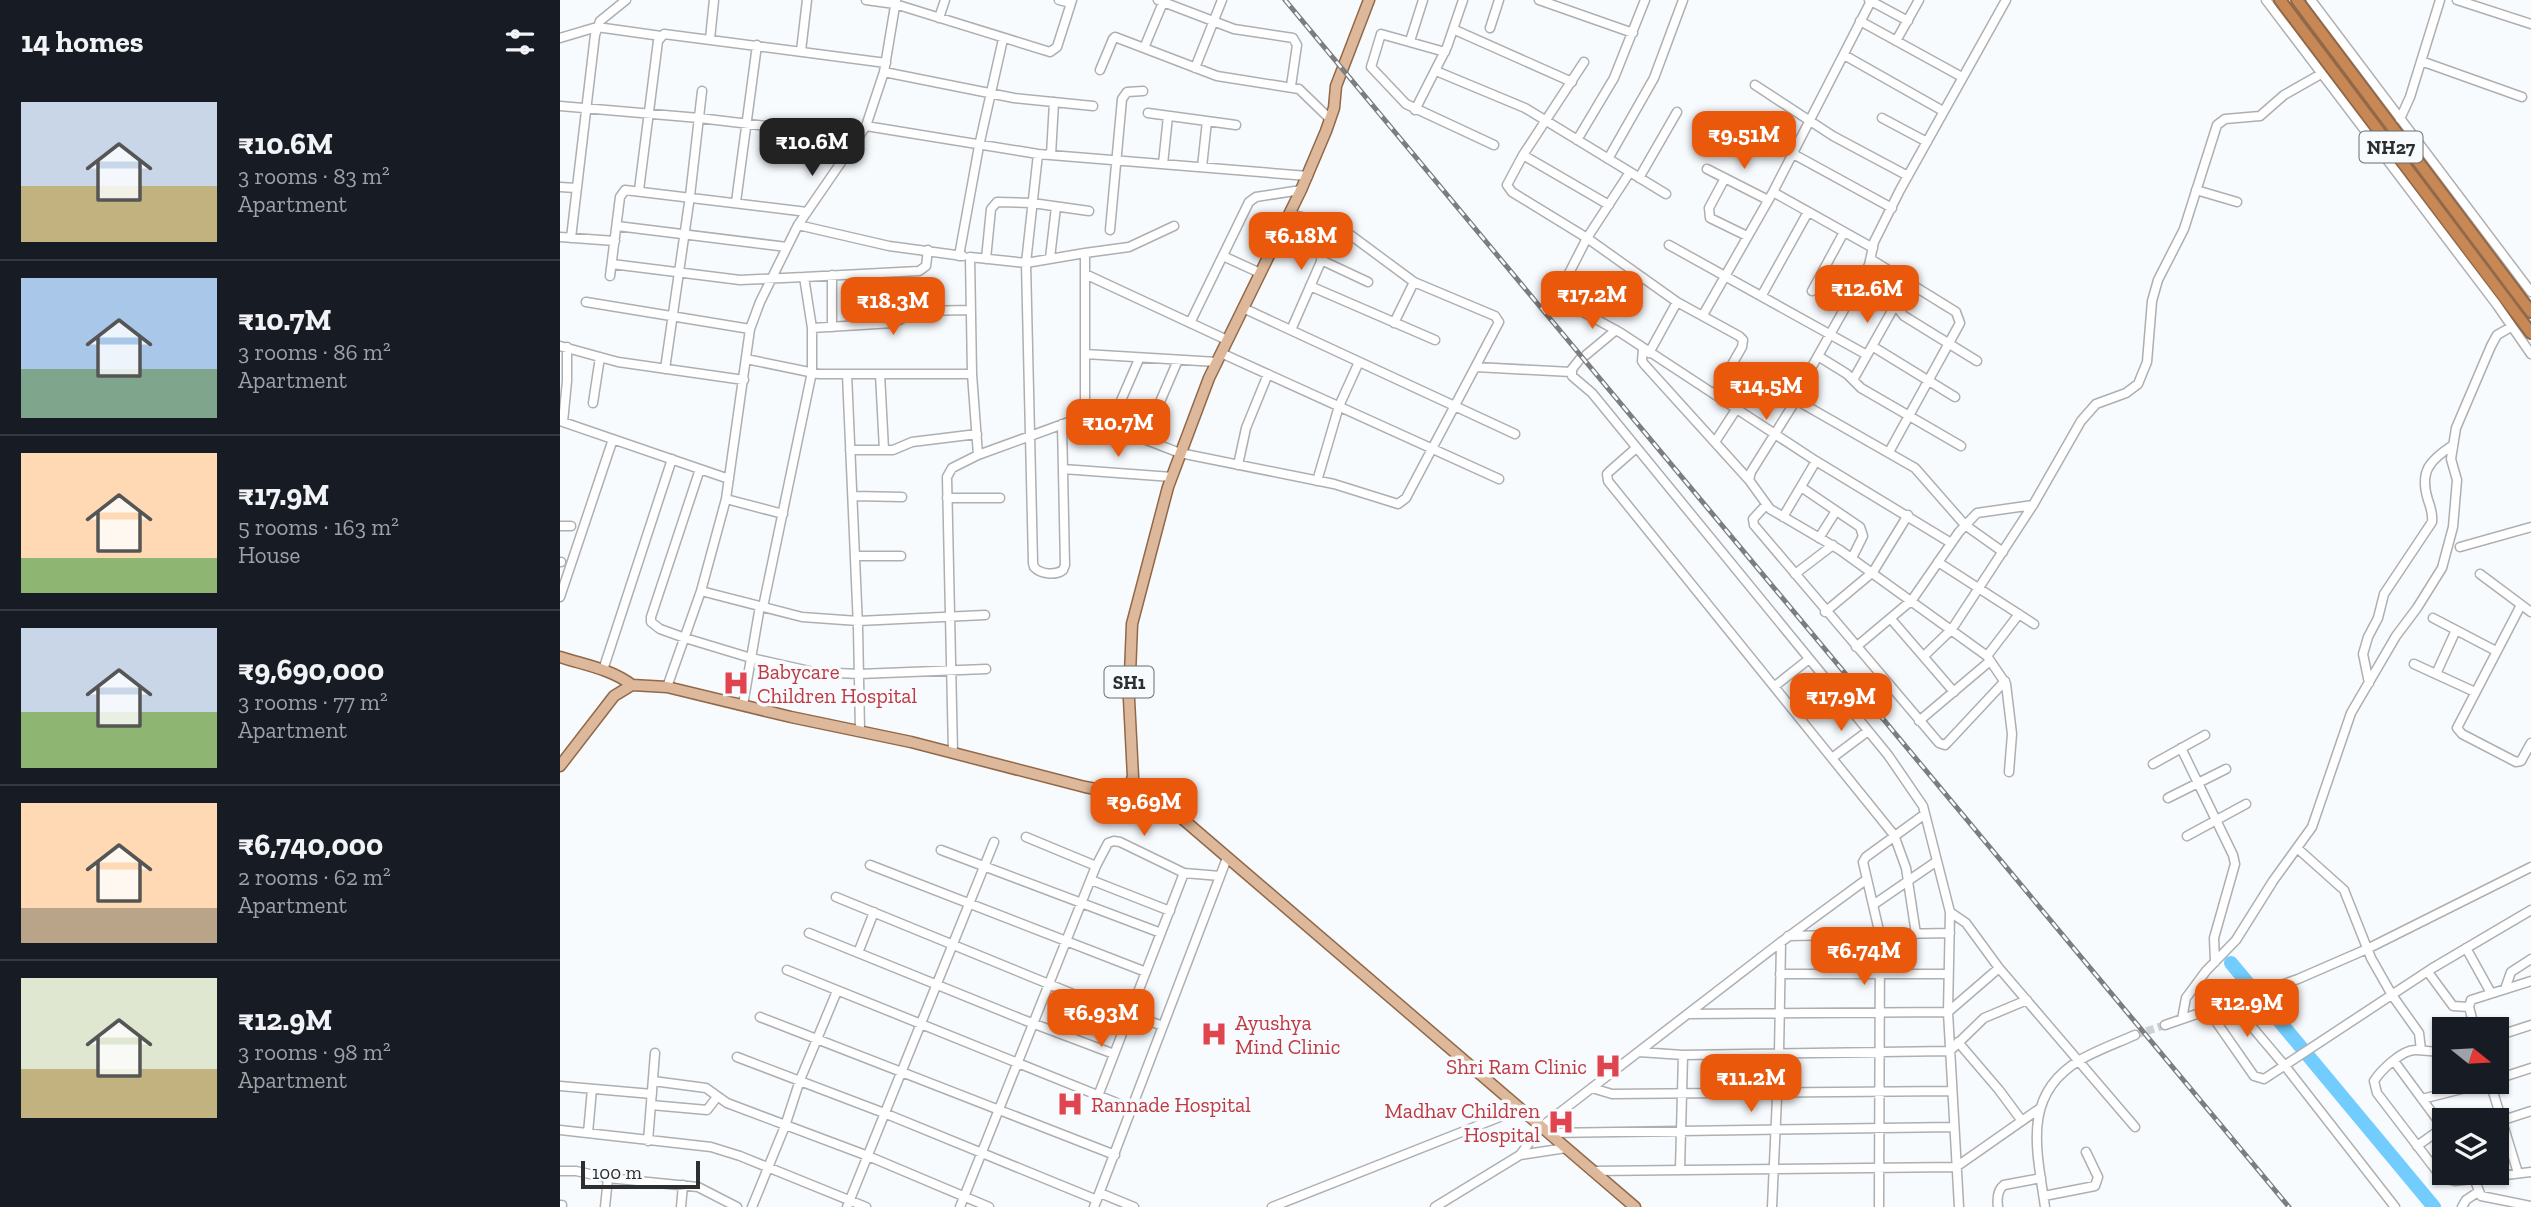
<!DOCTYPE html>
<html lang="en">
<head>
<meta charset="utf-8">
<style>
	:root { --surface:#171b24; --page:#242831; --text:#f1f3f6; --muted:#9ea1a6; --line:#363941; --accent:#ea580c }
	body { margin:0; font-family:"Zilla Slab",serif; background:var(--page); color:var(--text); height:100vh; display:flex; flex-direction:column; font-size:26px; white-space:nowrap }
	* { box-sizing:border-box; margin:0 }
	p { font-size:23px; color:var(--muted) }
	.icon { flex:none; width:38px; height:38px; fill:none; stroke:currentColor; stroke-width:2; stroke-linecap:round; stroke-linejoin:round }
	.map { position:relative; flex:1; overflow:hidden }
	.drawer { display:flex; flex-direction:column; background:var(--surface); width:560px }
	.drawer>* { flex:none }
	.needle { width:46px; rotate:108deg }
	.controls { position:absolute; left:1872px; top:1017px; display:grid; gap:14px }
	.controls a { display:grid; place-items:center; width:77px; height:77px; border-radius:0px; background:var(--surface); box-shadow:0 2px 5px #0004; font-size:35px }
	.scale { position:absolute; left:21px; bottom:18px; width:119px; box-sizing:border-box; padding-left:7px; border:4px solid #2d2e2f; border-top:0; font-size:19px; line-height:24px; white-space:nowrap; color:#2d2e2f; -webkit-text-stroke:5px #f8fbfe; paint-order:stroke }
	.price { position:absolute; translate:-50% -60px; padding:0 16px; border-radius:14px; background:var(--accent); color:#fff; font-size:23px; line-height:46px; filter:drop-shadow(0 2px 4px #0008) }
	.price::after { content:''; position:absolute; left:50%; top:42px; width:21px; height:16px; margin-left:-10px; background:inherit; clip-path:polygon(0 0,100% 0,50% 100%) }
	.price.active { background:#222; color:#fff }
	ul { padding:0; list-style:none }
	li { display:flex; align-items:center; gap:21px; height:175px; padding:0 21px }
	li+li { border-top:2px solid var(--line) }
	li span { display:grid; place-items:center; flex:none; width:196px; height:140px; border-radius:0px; color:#555 }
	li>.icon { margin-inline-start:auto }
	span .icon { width:84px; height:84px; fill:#fffc; stroke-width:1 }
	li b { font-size:30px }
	h2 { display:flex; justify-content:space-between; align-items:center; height:84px; padding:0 21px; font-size:30px }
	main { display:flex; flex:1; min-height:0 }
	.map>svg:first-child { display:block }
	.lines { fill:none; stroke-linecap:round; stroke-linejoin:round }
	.river { stroke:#72cdfe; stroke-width:14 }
	.minor-tunnel { stroke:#cfd2d5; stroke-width:8; stroke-dasharray:8 4; stroke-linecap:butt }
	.minor-casing { stroke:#adafb2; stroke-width:11 }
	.major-casing { stroke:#916848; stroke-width:13 }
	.highway-casing { stroke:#916848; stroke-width:14 }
	.minor { stroke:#fff; stroke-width:8 }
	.major { stroke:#ddb89a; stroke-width:10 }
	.highway { stroke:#c78856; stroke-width:10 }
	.rail-casing { stroke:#7c7d7f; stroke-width:5 }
	.rail { stroke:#f8fbfe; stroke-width:2.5; stroke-dasharray:8; stroke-linecap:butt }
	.labels { text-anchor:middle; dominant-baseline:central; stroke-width:7; stroke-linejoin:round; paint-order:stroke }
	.shield { fill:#f8fbfe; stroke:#6a6c6d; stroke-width:2 }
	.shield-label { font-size:19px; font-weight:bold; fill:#2d2e2f }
	.health-label { font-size:21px; fill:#be3a42; stroke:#f8fbfe; text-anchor:start }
</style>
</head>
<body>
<main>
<section class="drawer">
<h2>14 homes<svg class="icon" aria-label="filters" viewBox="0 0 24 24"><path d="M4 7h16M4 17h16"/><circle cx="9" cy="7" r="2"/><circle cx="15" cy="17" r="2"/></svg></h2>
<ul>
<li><span style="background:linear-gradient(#c9d6e8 60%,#c2b280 0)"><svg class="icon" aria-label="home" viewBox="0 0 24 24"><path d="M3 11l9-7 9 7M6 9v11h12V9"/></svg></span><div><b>₹10.6M</b><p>3 rooms · 83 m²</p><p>Apartment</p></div></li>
<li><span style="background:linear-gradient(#a9c7e8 65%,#7fa58c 0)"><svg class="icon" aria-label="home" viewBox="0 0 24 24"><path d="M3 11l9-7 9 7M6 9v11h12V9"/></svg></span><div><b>₹10.7M</b><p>3 rooms · 86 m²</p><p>Apartment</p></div></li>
<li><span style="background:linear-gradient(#ffd9b3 75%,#8fb573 0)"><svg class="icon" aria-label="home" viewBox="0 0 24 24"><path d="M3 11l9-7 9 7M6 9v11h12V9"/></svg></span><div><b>₹17.9M</b><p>5 rooms · 163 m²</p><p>House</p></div></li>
<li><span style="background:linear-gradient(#c9d6e8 60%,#8fb573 0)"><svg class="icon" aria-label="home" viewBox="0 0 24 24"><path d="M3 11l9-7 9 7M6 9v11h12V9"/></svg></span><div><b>₹9,690,000</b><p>3 rooms · 77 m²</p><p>Apartment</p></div></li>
<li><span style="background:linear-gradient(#ffd9b3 75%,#b9a48a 0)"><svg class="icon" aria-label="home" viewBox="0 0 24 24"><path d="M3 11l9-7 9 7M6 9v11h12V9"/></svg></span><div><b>₹6,740,000</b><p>2 rooms · 62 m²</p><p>Apartment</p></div></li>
<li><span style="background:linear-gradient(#dfe7d0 65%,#c2b280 0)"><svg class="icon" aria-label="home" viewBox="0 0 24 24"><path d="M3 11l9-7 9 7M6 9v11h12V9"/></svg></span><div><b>₹12.9M</b><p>3 rooms · 98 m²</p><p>Apartment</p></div></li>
</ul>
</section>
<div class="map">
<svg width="1971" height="1207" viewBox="0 0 1971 1207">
	<rect width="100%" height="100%" fill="#f8fbfe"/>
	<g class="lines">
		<path class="river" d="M 1671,963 L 1874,1207"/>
		<path class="minor-tunnel" d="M 1575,1035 L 1605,1025"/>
		<g class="minor-casing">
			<path id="minor" d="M 306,0 L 335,4 L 490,52 L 497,47 L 512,0
				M 499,0 L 511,3
				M 598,0 L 674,29 L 733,38 L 737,45 L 731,86
				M 979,0 L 1073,33
				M 1309,0 L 1348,21
				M 1446,0 L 1340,190 L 1314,242 L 1309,265 L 1245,379 L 1236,400 L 1191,472 L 1189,480 L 1210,509 L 1280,550 L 1427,656 L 1446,684 L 1452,734 L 1449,772
				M 1706,0 L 1937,305 L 1971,354
				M 1751,0 L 1971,292
				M 1897,0 L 1971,24
				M 379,18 L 385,0
				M 1300,21 L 1402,77
				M 930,28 L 939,0
				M 895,30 L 1012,82
				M 0,38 L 37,27 L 101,36
				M 150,39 L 154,0
				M 850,41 L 863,0
				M 1336,41 L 1359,0
				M 584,48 L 604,0
				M 241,51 L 247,0
				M 885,52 L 821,34 L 811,67 L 846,104 L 934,145
				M 1284,55 L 1383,111
				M 1861,61 L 1962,97
				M 1024,62 L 963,155 L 947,185 L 952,192 L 1027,238 L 1117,302 L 1179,336 L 1183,340 L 1182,347 L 1155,394
				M 635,68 L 662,0
				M 540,70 L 553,39 L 555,37 L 657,76 L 739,89 L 770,119
				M 876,71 L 965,108 L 1106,194
				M 324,72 L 454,98 L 533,106
				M 1195,85 L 1273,136 L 1348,176
				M 0,106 L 139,118 L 297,137
				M 855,110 L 887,47 L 903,0
				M 588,113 L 676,125
				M 1322,118 L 1367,142
				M 1840,119 L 1850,97 L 1880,0
				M 306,126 L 324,72 L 336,0
				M 1182,126 L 1332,208
				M 1017,140 L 1054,78 L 1085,0
				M 478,154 L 466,263 L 473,563 L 474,567 C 480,574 495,576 503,570 L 505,565 L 502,424
				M 491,155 L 494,102
				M 963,155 L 1049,205
				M 1048,159 L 1094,78 L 1123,0
				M 603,164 L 608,116
				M 642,167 L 647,121
				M 1147,169 L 1208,200
				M 1070,172 L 1027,238 L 1005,281 L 1005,287 L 1023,312 L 1061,333 L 1256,461 L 1391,543
				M 1079,178 L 1117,112
				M 1165,178 L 1149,208 L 1150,218 L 1187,236
				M 0,187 L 16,188
				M 79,190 L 98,41 L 104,34 L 326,63
				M 1636,190 L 1677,202
				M 1213,192 L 1313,248
				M 176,202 L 197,45
				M 238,225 L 329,246 L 403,256
				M 57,226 L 227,247
				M 550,230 L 562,99 L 567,92 L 583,91
				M 0,237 L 55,241
				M 11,238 L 35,35 L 40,21 L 66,0
				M 1109,245 L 1307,355
				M 525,253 L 569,247 L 614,226
				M 399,256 L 419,146 L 443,39
				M 663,256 L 700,273
				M 490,258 L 496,207
				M 426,259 L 431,209 L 437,202 L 472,203 L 529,211
				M 761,260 L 808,282
				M 1312,260 L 1396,312 L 1400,323 L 1329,452
				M 52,264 L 180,280 L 244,277 L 252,328 L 252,372 L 203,607
				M 525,274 L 667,340
				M 50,276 L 60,197 L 65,190 L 247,212
				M 244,277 L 359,271 L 366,266 L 368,250
				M 1300,282 L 1332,301 L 1344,316 L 1417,361
				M 750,286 L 875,340
				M 1252,291 L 1284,232
				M 1202,295 L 1248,212
				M 26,302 L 190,329
				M 683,308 L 955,434
				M 1143,315 L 1213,192 L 1311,1
				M 630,323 L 689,202 L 696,197 L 741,190
				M 834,323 L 854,282
				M 272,327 L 272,275
				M 252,328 L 333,323 L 357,311 L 411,310
				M 731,330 L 777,225
				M 0,346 L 58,362 L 184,380
				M 1312,346 L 1395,397
				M 1083,349 L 1082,361 L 1084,364 L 1189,480
				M 661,353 L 939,479
				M 1089,353 L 1117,302
				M 525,354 L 657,362
				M 1026,355 L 1056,330
				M 1258,356 L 1287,374 L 1301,388 L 1401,446
				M 186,359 L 259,374 L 412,374 L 410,257 L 466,263 L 525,253 L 525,416 L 620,453 L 774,484 L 838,504 L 846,498 L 939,322 L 935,316 L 854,282 L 777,225 L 729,214
				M 1020,359 L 1012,369 L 1012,376 L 1032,393 L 1328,755 L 1363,806 L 1390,912 L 1388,1012 L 1399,1207
				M 916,367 L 1011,372
				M 105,369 L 130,196 L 142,91
				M 287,374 L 298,627 L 300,731
				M 320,374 L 324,450
				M 412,374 L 418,455 L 525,416
				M 1293,380 L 1347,284
				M 1236,400 L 1355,468 L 1405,525 L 1443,552
				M 33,403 L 40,357
				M 0,421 L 169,479
				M 3,422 L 7,381 L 7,347
				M 550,426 L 579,359
				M 584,439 L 618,360
				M 1155,442 L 1177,408
				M 1075,449 L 1050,471 L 1047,474 L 1048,481 L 1334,835 L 1346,868 L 1356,934
				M 290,450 L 333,450 L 352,442 L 417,434
				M 678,465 L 686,428 L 708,374
				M 140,469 L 91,617 L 91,622 L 100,629 L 125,638 L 191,658 L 254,672 L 299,674 L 426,669
				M 503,469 L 612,477
				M 757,481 L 779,406 L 799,362
				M 1241,487 L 1300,527 L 1303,536 L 1292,558
				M 293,496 L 342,497
				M 387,498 L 440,498
				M 166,499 L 223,514
				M 1206,505 L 1193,519 L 1194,525 L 1379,743 L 1385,745 L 1388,742 L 1445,681
				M 1223,517 L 1256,461
				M 0,526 L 11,526
				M 1259,538 L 1276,511
				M 1900,547 L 1971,527
				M 295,556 L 341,556
				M 0,562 L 1,562
				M 1378,562 L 1474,624
				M 1235,574 L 1273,545
				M 1920,574 L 1971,612
				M 141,591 L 242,617 L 298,621 L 425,615
				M 0,597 L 53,439
				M 1961,605 L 1897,728 L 1902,734 L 1956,762 L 1961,761 L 1971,743
				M 1265,612 L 1313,572 L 1348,515
				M 1873,618 L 1936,651
				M 1331,619 L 1394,692
				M 1296,647 L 1352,600 L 1399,532 L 1417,513 L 1473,505
				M 1364,656 L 1392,629 L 1473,505 L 1521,421 L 1536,404 L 1566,393 L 1578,384 L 1587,362 L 1592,301 L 1598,280 L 1624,229 L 1657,125 L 1665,119 L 1700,116 L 1724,95 L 1761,74
				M 1427,656 L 1459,614
				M 1854,664 L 1915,692
				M 43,670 L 112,459
				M 1876,674 L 1896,630
				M 1809,683 L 1803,654 L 1808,637 L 1818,618 L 1824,594 L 1872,522 C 1873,514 1871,508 1868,500 C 1859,471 1870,460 1893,445
				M 1215,686 L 1249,659
				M 107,687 L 141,591 L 166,499 L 190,329 L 200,302 L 238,225 L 306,126 L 478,154 L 748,176
				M 183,705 L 200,606
				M 1359,721 L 1430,661
				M 1621,748 L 1673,855 L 1675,864 L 1654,938 L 1655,962
				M 393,753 L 387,477 L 392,468 L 418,455
				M 1272,758 L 1308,731
				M 1593,764 L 1645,735
				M 1608,798 L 1666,769
				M 1627,836 L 1686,804
				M 466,837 L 536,866
				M 1737,848 L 1784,890 L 1811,958 L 1832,995 L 1859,1033 L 1861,1050
				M 381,850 L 601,933
				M 310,865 L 586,972
				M 531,880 L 610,911
				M 276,897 L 523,998 L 603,1026
				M 1313,905 L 1377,861
				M 1390,912 L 1406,923 L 1439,968 L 1575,1127
				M 249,933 L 464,1020 L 554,1054
				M 1228,936 L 1390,933
				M 1906,948 L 1931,993
				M 298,953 L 314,912
				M 227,970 L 572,1109
				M 1868,972 L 1893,1006 L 1909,1007
				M 1220,974 L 1388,974
				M 1945,989 L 1951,972 L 1971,959
				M 1671,1002 L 1725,1066 L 1835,1207
				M 1648,1010 L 1694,1076 L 1704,1079 L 1871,969 L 1971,910
				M 1128,1014 L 1388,1012 L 1439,968
				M 200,1017 L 555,1155
				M 1622,1019 L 1626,998 L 1646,971 L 1676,940 L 1713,881 L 1752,827 L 1791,713 L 1836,636 L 1857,608 L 1882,568 L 1893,527 L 1897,480 L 1891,459 L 1896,428 L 1931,346 L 1937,335 L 1951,327
				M 1605,1025 L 1738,979 L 1807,949 L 1971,867
				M 1915,1029 L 1909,1007 L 1911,1000 L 1971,981
				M 1937,1036 L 1971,1025
				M 1398,1042 L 1439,1090 L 1462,1121
				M 1885,1051 C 1874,1053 1866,1050 1855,1050 C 1842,1050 1821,1070 1814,1081 L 1817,1093 L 1882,1178 L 1895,1181 L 1971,1172
				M 1079,1052 L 1123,1055 L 1390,1051 L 1424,1018 L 1467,1000
				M 177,1057 L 324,1113 L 537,1200
				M 1834,1061 L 1879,1122 L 1882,1131
				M 1937,1079 L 1971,1068
				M 93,1081 L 146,1088 L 167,1103 L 308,1156 L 429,1207
				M 1930,1082 L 1958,1173
				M 0,1086 L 92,1094
				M 1032,1088 L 1052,1094 L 1392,1091
				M 538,1096 L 624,873
				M 1862,1099 L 1929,1082
				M 91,1105 L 147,1110 L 157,1097
				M 1937,1122 L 1971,1111
				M 0,1130 L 151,1147 L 180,1156 L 306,1207
				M 28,1133 L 32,1089
				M 989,1133 L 1394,1127
				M 88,1141 L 95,1053
				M 1857,1146 L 1878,1131 L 1884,1131
				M 960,1155 L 1006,1148
				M 1120,1169 L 1123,1055
				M 0,1171 L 16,1171 L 48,1178 L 138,1187 L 177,1207
				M 1032,1171 L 1396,1167 L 1479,1109
				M 1914,1178 L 1921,1196 L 1971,1206
				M 540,1193 L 574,1207
				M 1484,1196 L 1535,1186 L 1538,1177 L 1526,1152
				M 0,1205 L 2,1205
				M 45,1207 L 48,1178
				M 121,1207 L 123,1185
				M 192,1207 L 225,1126 L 240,1080 L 277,991
				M 287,1207 L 434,842
				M 400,1207 L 536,866 L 548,843 L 554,841 L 560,842 L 624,873 L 660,876
				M 534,1207 L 667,858
				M 712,1207 L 960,1109
				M 875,1207 L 960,1155 L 981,1127 L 1221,942 L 1307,879
				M 1212,1207 L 1219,1054 L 1221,942
				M 1319,1207 L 1320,935 L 1303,862 L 1306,857 L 1365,814
				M 1438,1207 C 1437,1199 1437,1190 1444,1185 L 1481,1178
				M 1485,1207 C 1477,1150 1461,1095 1520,1060 C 1537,1050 1557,1043 1575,1035
				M 1902,1207 L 1906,1200 L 1918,1192"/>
		</g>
		<g class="major-casing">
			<path id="major" d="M 0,657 C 25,665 51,669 72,685
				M 0,766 L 54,696 L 72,685 L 107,687 L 231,717 L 351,742 L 525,787 L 557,793 L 567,791 L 573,777 L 569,699 L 572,624 L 608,487 L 649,378 L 741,190 L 766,131 L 774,108 L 776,86 L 809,0
				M 567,791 L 604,803 L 1075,1207"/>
		</g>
		<g class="highway-casing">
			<path id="highway" d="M 1720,0 L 1971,333
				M 1737,0 L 1971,312"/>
		</g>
		<use href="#minor" class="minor"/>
		<use href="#major" class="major"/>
		<use href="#highway" class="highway"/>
		<g class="rail-casing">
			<path id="rail" d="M 725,0 L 1729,1207"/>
		</g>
		<use href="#rail" class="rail"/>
	</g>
	<defs>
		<g id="hospital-bare" transform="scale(2.1)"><path d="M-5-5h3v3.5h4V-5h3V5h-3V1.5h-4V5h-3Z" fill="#e0444e" stroke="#f8fbfe" stroke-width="2.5" paint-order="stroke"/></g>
	</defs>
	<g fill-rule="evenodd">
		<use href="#hospital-bare" x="176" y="683"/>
		<use href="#hospital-bare" x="654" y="1034"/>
		<use href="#hospital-bare" x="1048" y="1066"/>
		<use href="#hospital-bare" x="510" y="1104"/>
		<use href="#hospital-bare" x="1001" y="1122"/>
	</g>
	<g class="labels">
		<g class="shield">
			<rect x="1799.5" y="131.5" width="63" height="31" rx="5"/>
			<rect x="544.5" y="666.5" width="49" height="31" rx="5"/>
		</g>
		<g class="shield-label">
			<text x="1831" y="147">NH27</text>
			<text x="569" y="682">SH1</text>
		</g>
		<g class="health-label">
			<text x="197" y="671">Babycare<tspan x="197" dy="24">Children Hospital</tspan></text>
			<text x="675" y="1022">Ayushya<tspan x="675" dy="24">Mind Clinic</tspan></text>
			<text x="1027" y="1066" text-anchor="end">Shri Ram Clinic</text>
			<text x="531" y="1104">Rannade Hospital</text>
			<text x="980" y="1110" text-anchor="end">Madhav Children<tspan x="980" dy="24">Hospital</tspan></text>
		</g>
	</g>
</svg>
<div class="controls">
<a><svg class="needle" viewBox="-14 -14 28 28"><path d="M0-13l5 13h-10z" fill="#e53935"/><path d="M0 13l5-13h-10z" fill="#9ea1a6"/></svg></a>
<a><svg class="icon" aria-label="layers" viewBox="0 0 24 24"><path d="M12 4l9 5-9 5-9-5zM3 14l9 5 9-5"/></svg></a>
</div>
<div class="scale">100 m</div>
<b class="price" style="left:1184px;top:171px">₹9.51M</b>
<b class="price active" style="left:252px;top:178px">₹10.6M</b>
<b class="price" style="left:741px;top:272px">₹6.18M</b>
<b class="price" style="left:1307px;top:325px">₹12.6M</b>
<b class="price" style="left:1032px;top:331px">₹17.2M</b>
<b class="price" style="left:333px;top:337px">₹18.3M</b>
<b class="price" style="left:1206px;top:422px">₹14.5M</b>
<b class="price" style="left:558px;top:459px">₹10.7M</b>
<b class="price" style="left:1281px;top:733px">₹17.9M</b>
<b class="price" style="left:584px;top:838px">₹9.69M</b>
<b class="price" style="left:1304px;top:987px">₹6.74M</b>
<b class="price" style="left:1687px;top:1039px">₹12.9M</b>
<b class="price" style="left:541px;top:1049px">₹6.93M</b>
<b class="price" style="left:1191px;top:1114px">₹11.2M</b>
</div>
</main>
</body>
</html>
